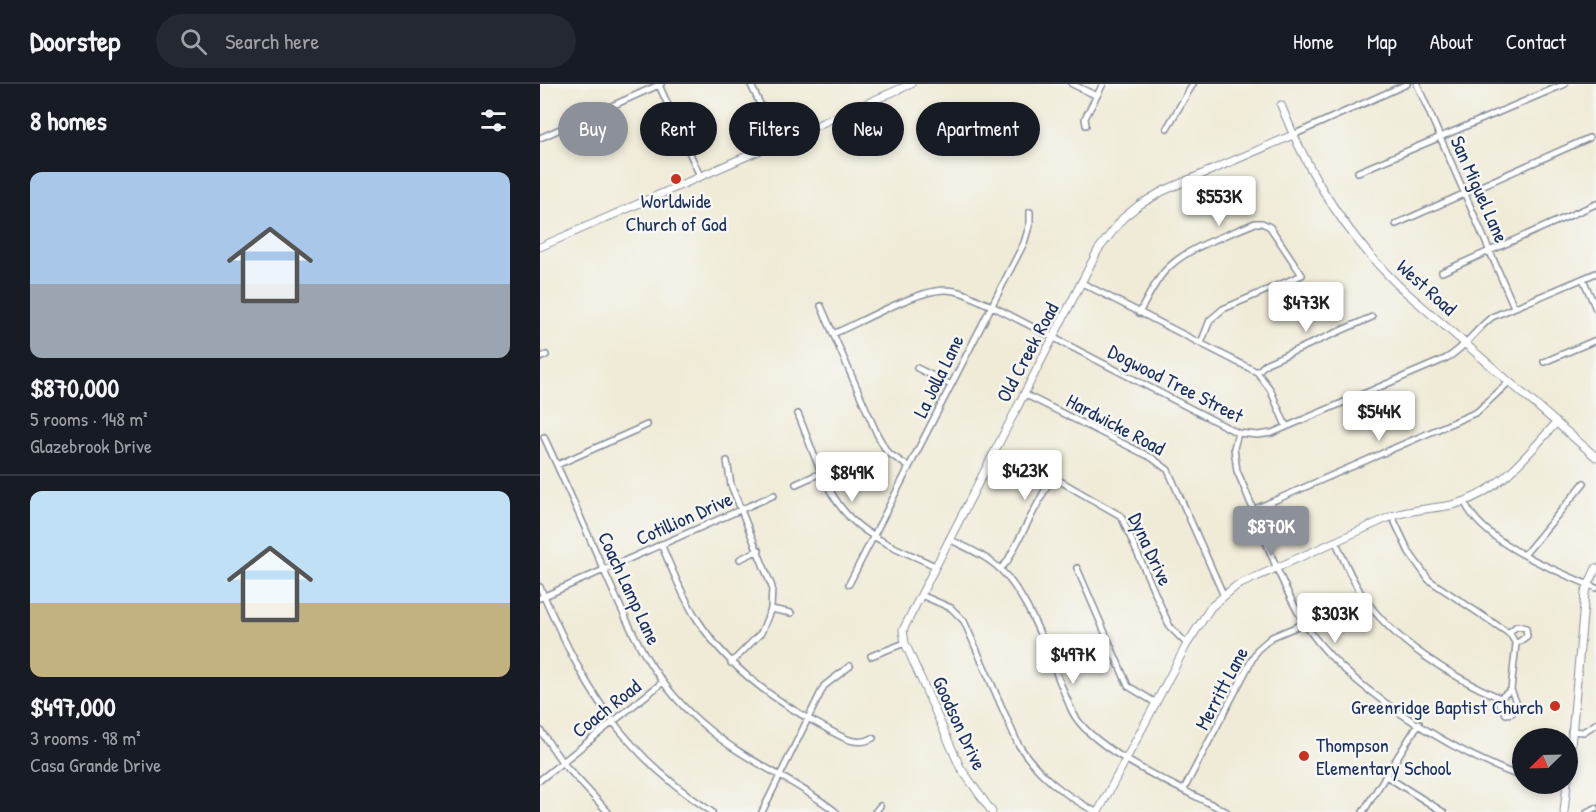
<!DOCTYPE html>
<html lang="en">
<head>
<meta charset="utf-8">
<style>
	:root { --surface:#171b24; --page:#242831; --text:#f1f3f6; --muted:#9ea1a6; --line:#363941; --accent:#8c9099 }
	body { margin:0; font-family:"Patrick Hand",sans-serif; background:var(--page); color:var(--text); height:100vh; display:flex; flex-direction:column; font-size:22px; white-space:nowrap }
	* { box-sizing:border-box; margin:0 }
	p { font-size:20px; color:var(--muted) }
	.icon { flex:none; width:33px; height:33px; fill:none; stroke:currentColor; stroke-width:2; stroke-linecap:round; stroke-linejoin:round }
	.map { position:relative; flex:1; overflow:hidden }
	.details { display:flex; flex-direction:column; background:var(--surface); width:540px }
	.details>* { flex:none }
	.banner { position:absolute; left:18px; top:18px; width:570px; height:54px; display:flex; gap:12px }
	.needle { width:39px; rotate:247deg }
	.tools { position:absolute; left:972px; top:644px; display:grid; gap:12px }
	.tools a { display:grid; place-items:center; width:66px; height:66px; border-radius:50%; background:var(--surface); box-shadow:0 3px 9px #0003; font-size:30px }
	.price { position:absolute; translate:-50% -51px; padding:0 14px; border-radius:6px; background:#fff; color:#222; font-size:20px; line-height:39px; filter:drop-shadow(0 2px 3px #0008) }
	.price::after { content:''; position:absolute; left:50%; top:36px; width:18px; height:14px; margin-left:-9px; background:inherit; clip-path:polygon(0 0,100% 0,50% 100%) }
	.price.selected { background:var(--accent); color:#fff }
	ul { padding:0; list-style:none }
	li { display:grid; align-content:center; gap:12px; height:318px; padding:0 30px }
	li+li { border-top:2px solid var(--line) }
	li span { display:grid; place-items:center; height:186px; border-radius:12px; color:#555 }
	li>.icon { margin-inline-start:auto }
	span .icon { width:108px; height:108px; fill:#fffc; stroke-width:1 }
	li b { font-size:26px }
	h2 { display:flex; justify-content:space-between; align-items:center; height:72px; padding:0 30px; font-size:26px }
	.pill { padding:0 21px; border-radius:27px; background:var(--surface); box-shadow:0 3px 9px #0003; font-size:21px; line-height:54px }
	.pill.selected { background:var(--accent); color:#fff }
	header { display:flex; align-items:center; gap:36px; box-sizing:border-box; height:84px; padding:0 30px; background:var(--surface); border-bottom:2px solid var(--line) }
	header strong { font-size:28px }
	nav { display:flex; gap:33px; margin-inline-start:auto; font-size:21px }
	.search { width:420px; height:54px; background:var(--page); display:flex; align-items:center; gap:15px; box-sizing:border-box; padding:0 21px; border-radius:33px; color:var(--muted); font-size:22px }
	main { display:flex; flex:1; min-height:0 }
	.map>svg:first-child { display:block }
	.lines { fill:none; stroke-linecap:round; stroke-linejoin:round }
	.minor-casing { stroke:#868d9a; stroke-width:8 }
	.tertiary-casing { stroke:#868d9a; stroke-width:9 }
	.minor { stroke:#fff; stroke-width:5 }
	.tertiary { stroke:#fff; stroke-width:7 }
	.poi-dot { fill:#c8321e; stroke:#f6f6f2; stroke-width:2 }
	.labels { text-anchor:middle; dominant-baseline:central; stroke-width:5; stroke-linejoin:round; paint-order:stroke }
	.street-label { font-size:20px; fill:#1b2f5e; stroke:#f6f6f2 }
	.poi-label { font-size:20px; fill:#1b2f5e; stroke:#f6f6f2 }
</style>
</head>
<body>
<header>
<strong>Doorstep</strong>
<div class="search"><svg class="icon" aria-label="search" viewBox="0 0 24 24"><circle cx="10" cy="10" r="6"/><path d="M15 15l6 6"/></svg>Search here</div>
<nav><a>Home</a><a>Map</a><a>About</a><a>Contact</a></nav>
</header>
<main>
<section class="details">
<h2>8 homes<svg class="icon" aria-label="filters" viewBox="0 0 24 24"><path d="M4 7h16M4 17h16"/><circle cx="9" cy="7" r="2"/><circle cx="15" cy="17" r="2"/></svg></h2>
<ul>
<li><span style="background:linear-gradient(#a9c7e8 60%,#9aa5b1 0)"><svg class="icon" aria-label="home" viewBox="0 0 24 24"><path d="M3 11l9-7 9 7M6 9v11h12V9"/></svg></span><div><b>$870,000</b><p>5 rooms · 148 m²</p><p>Glazebrook Drive</p></div></li>
<li><span style="background:linear-gradient(#bfe0f5 60%,#c2b280 0)"><svg class="icon" aria-label="home" viewBox="0 0 24 24"><path d="M3 11l9-7 9 7M6 9v11h12V9"/></svg></span><div><b>$497,000</b><p>3 rooms · 98 m²</p><p>Casa Grande Drive</p></div></li>
</ul>
</section>
<div class="map">
<svg width="1056" height="728" viewBox="0 0 1056 728">
	<rect width="100%" height="100%" fill="#f6f6f2"/>
	<filter id="ink" filterUnits="userSpaceOnUse"><feTurbulence type="fractalNoise" baseFrequency=".0167" numOctaves="2"/><feDisplacementMap in="SourceGraphic" scale="12" xChannelSelector="R" yChannelSelector="G"/><feConvolveMatrix kernelMatrix="1 2 1 2 8 2 1 2 1" color-interpolation-filters="sRGB"/></filter>
	<filter id="wash" filterUnits="userSpaceOnUse"><feTurbulence type="fractalNoise" baseFrequency=".008" numOctaves="4" result="noise"/><feDisplacementMap in="SourceGraphic" scale="24" xChannelSelector="R" yChannelSelector="G"/><feGaussianBlur stdDeviation="1.35" result="paint"/><feColorMatrix in="noise" values="0 0 0 0 0 0 0 0 0 0 0 0 0 0 0 0 0 1.4 0 .05"/><feComposite in="paint" operator="in"/></filter>
	<g filter="url(#wash)">
		<rect width="100%" height="100%" fill="#f0ebd7"/>
	</g>
	<g filter="url(#ink)">
		<g class="lines">
			<g class="minor-casing">
				<path id="minor" d="M 532,0 L 557,12
					M 877,0 L 974,223
					M 119,1 L 160,92
					M 211,1 L 238,58
					M 546,41 L 545,34 L 563,0
					M 627,44 L 653,0
					M 753,51 L 867,0
					M 0,54 L 121,0
					M 818,88 L 1025,0
					M 856,140 L 1049,54
					M 902,188 L 1056,120
					M 1043,195 L 1056,225
					M 542,199 L 717,288 L 730,305 L 746,342
					M 281,222 L 337,350 L 347,368 L 369,383
					M 599,229 C 607,215 614,200 624,188 C 646,163 684,153 715,139 L 722,139 L 730,143 L 762,191 L 683,225 L 670,236 L 661,259
					M 293,250 C 321,238 379,205 406,206 C 423,206 435,216 450,221 L 698,349 L 718,351 L 732,349 L 905,275 C 924,265 935,246 952,233 L 1056,189
					M 0,274 L 6,271
					M 1004,278 L 1056,256
					M 377,284 L 411,301
					M 717,288 L 727,279 L 832,233
					M 484,310 L 612,374 L 628,386 L 683,510
					M 258,330 C 271,361 282,401 304,427 C 326,455 365,467 395,482
					M 698,349 L 694,364 L 697,387 C 719,435 736,492 763,537 C 803,602 911,667 982,693
					M 4,353 C 24,396 43,439 62,482 C 90,545 111,598 167,644 C 206,678 256,696 296,728
					M 187,377 L 191,401 L 232,503 L 231,525 L 221,549 L 191,579
					M 17,381 L 107,341
					M 256,400 L 283,388
					M 924,417 C 943,460 1015,486 1056,504
					M 715,425 L 937,328 L 969,298
					M 409,455 C 427,464 447,472 461,486 C 493,518 513,585 532,627 C 551,667 645,706 687,728
					M 796,458 C 804,476 811,495 823,512 C 853,557 910,592 960,614 L 971,606 L 976,560 L 970,550 L 889,496 L 869,468 L 852,432
					M 121,460 C 132,485 142,512 157,535 C 188,583 232,616 282,642 C 299,651 315,664 333,654
					M 985,470 L 1044,399
					M 200,475 L 219,466
					M 537,484 L 588,602 L 616,619
					M 460,485 L 467,478 L 507,402 L 512,397 L 520,397 L 581,432 L 630,543 L 647,560
					M 309,500 L 484,159 L 490,139 L 490,128
					M 0,503 C 44,603 78,666 172,728
					M 381,511 L 411,524 L 424,537 L 478,660 C 499,692 523,710 556,728
					M 0,514 L 234,411
					M 231,525 L 251,529
					M 968,549 L 977,542 L 986,544 L 987,552 L 976,560
					M 331,572 L 365,559
					M 955,612 L 966,630 L 972,629 L 977,620 L 971,606
					M 0,646 L 22,678 L 68,728
					M 1031,647 L 1043,648 L 1056,640
					M 846,692 L 903,728
					M 0,696 L 123,598
					M 1011,699 L 1027,700
					M 644,705 L 717,566 L 732,553 L 765,539
					M 222,728 L 284,602 L 310,582
					M 335,728 L 340,722
					M 823,728 L 879,639
					M 1047,728 L 1056,724"/>
			</g>
			<g class="tertiary-casing">
				<path id="tertiary" d="M 741,21 C 768,90 806,151 860,203 L 1056,373
					M 0,163 L 371,0
					M 1028,695 L 1045,509 L 1056,484
					M 452,728 L 420,683 L 365,559 L 363,546 L 558,166 L 583,134 L 599,121 L 623,107 L 753,51
					M 558,728 L 647,560 L 671,523 L 696,502 L 852,432 C 872,425 891,425 912,421 C 957,411 987,371 1016,339
					M 1024,728 L 1027,699"/>
			</g>
			<use href="#minor" class="minor"/>
			<use href="#tertiary" class="tertiary"/>
		</g>
	</g>
	<g class="poi-dot">
		<circle cx="136" cy="95" r="6"/>
		<circle cx="1015" cy="622" r="6"/>
		<circle cx="764" cy="672" r="6"/>
	</g>
	<g class="labels">
		<g class="street-label">
			<text transform="translate(940 105) rotate(66)">San Miguel Lane</text>
			<text transform="translate(887 203) rotate(42)">West Road</text>
			<text transform="translate(487 268) rotate(-62)">Old Creek Road</text>
			<text transform="translate(398 292) rotate(-64)">La Jolla Lane</text>
			<text transform="translate(636 299) rotate(27)">Dogwood Tree Street</text>
			<text transform="translate(576 340) rotate(28)">Hardwicke Road</text>
			<text transform="translate(144 434) rotate(-24)">Cotillion Drive</text>
			<text transform="translate(611 465) rotate(65)">Dyna Drive</text>
			<text transform="translate(90 504) rotate(65)">Coach Lamp Lane</text>
			<text transform="translate(681 604) rotate(-62)">Merritt Lane</text>
			<text transform="translate(66 624) rotate(-38)">Coach Road</text>
			<text transform="translate(420 639) rotate(65)">Goodson Drive</text>
		</g>
		<g class="poi-label">
			<text x="136" y="116">Worldwide<tspan x="136" dy="23">Church of God</tspan></text>
			<text x="1003" y="622" text-anchor="end">Greenridge Baptist Church</text>
			<text x="776" y="660" text-anchor="start">Thompson<tspan x="776" dy="23">Elementary School</tspan></text>
		</g>
	</g>
</svg>
<div class="tools">
<a><svg class="needle" viewBox="-14 -14 28 28"><path d="M0-13l5 13h-10z" fill="#e53935"/><path d="M0 13l5-13h-10z" fill="#9ea1a6"/></svg></a>
</div>
<b class="price" style="left:679px;top:143px">$553K</b>
<b class="price" style="left:766px;top:249px">$473K</b>
<b class="price" style="left:839px;top:358px">$544K</b>
<b class="price" style="left:485px;top:417px">$423K</b>
<b class="price" style="left:312px;top:419px">$849K</b>
<b class="price selected" style="left:731px;top:473px">$870K</b>
<b class="price" style="left:795px;top:560px">$303K</b>
<b class="price" style="left:533px;top:601px">$497K</b>
<div class="banner">
<a class="pill selected">Buy</a>
<a class="pill">Rent</a>
<a class="pill">Filters</a>
<a class="pill">New</a>
<a class="pill">Apartment</a>
</div>
</div>
</main>
</body>
</html>
